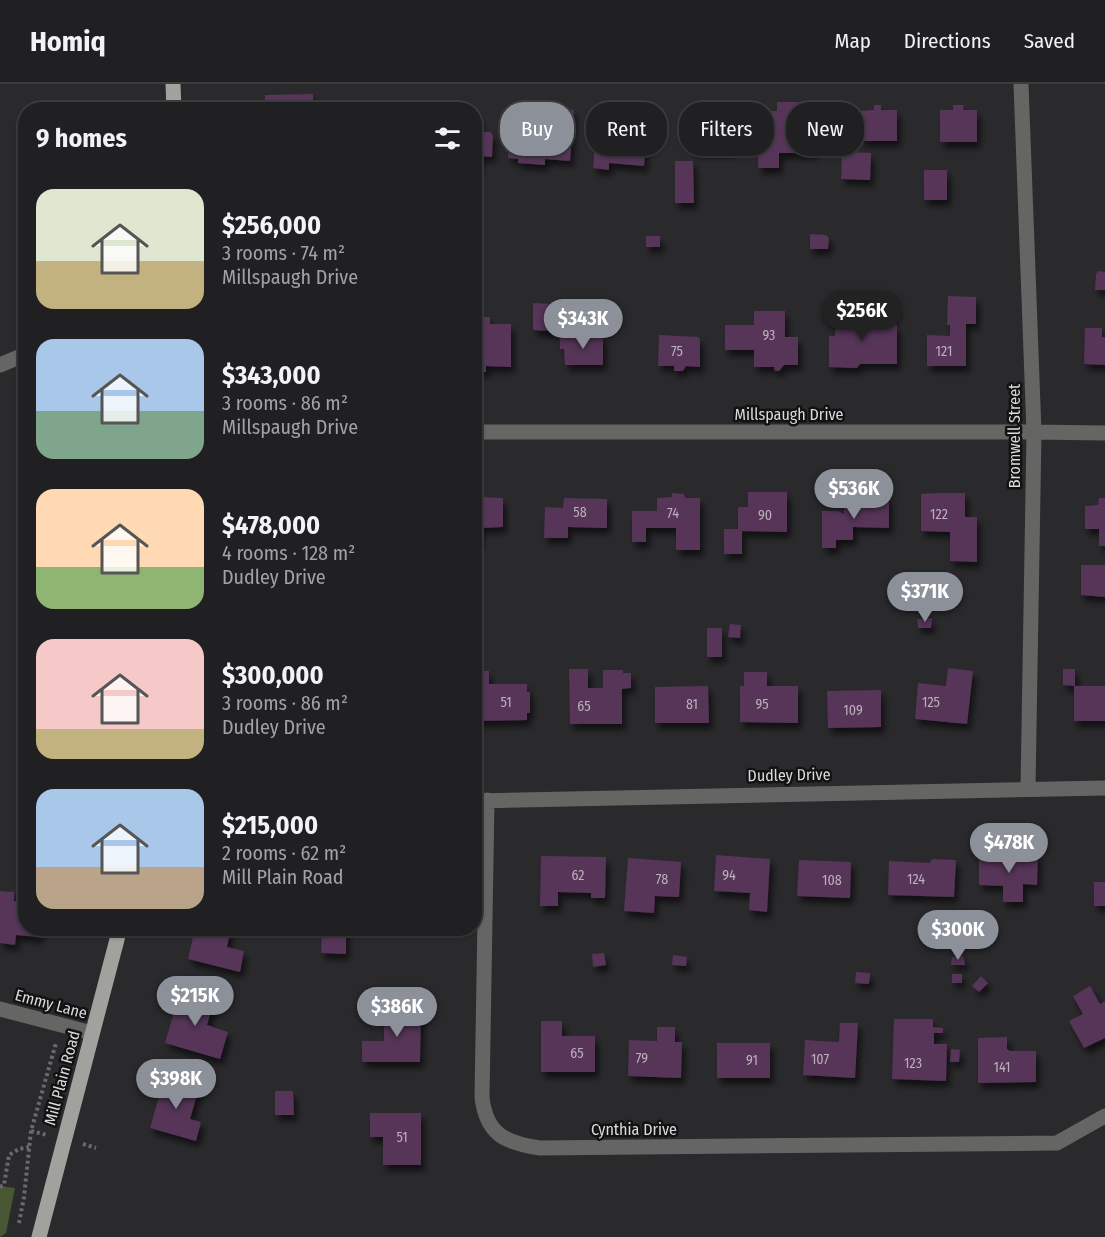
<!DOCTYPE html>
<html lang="en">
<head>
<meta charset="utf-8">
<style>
	:root { --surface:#201f21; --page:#28272a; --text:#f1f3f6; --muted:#a2a2a5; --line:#3d3d3f; --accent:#8c9099 }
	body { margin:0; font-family:"Fira Sans Condensed",sans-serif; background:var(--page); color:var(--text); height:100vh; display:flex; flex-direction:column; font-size:22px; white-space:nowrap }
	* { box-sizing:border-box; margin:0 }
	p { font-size:20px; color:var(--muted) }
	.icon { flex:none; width:33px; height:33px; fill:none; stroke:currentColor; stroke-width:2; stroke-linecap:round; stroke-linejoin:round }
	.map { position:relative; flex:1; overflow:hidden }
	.drawer { position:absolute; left:18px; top:18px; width:464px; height:834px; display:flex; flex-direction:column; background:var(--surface); border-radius:24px; box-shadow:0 2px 4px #0004,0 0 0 2px var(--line) }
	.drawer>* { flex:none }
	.hud { position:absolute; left:500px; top:18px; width:514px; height:54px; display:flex; gap:12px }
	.price { position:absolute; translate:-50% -51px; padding:0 14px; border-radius:21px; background:var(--accent); color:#fff; font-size:20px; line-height:39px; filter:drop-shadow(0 2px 3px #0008) }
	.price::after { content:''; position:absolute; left:50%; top:36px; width:18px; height:14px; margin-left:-9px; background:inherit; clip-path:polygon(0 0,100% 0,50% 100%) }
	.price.on { background:#222; color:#fff }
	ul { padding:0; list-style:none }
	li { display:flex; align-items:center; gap:18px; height:150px; padding:0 18px }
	li span { display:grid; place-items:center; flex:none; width:168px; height:120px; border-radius:18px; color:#555 }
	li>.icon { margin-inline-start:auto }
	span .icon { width:72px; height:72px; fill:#fffc; stroke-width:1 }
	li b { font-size:26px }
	h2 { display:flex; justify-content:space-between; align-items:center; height:72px; padding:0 18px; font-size:26px }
	.chip { padding:0 21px; border-radius:24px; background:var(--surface); box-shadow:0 2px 4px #0004,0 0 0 2px var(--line); font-size:21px; line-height:54px }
	.chip.on { background:var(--accent); color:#fff }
	header { display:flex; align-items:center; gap:36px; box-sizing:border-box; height:84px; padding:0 30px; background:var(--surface); border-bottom:2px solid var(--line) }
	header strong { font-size:28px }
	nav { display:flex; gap:33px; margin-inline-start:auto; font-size:21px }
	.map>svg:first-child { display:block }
	.green { fill:#475633 }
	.building { fill:#563558; filter:url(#shadow) }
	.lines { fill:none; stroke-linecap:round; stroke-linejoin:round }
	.path { stroke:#6a696b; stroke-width:4; stroke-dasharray:3 3; stroke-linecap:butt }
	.minor { stroke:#656664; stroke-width:15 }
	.major { stroke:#a1a19e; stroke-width:15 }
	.labels { text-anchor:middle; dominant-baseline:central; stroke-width:5; stroke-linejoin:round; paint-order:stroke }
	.number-label { font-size:14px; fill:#bab1bb }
	.street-label { font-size:16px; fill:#dbdadc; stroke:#121213 }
</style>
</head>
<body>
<header>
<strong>Homiq</strong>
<nav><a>Map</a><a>Directions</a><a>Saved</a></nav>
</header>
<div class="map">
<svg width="1105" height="1153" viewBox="0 0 1105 1153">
	<defs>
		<filter id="shadow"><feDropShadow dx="3.5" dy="6" stdDeviation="3" flood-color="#0009"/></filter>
	</defs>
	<rect width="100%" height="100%" fill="#2a292c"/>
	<path class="green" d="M 0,1102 L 15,1104 L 6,1149 L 0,1153 Z"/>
	<path class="building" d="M 313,10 L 313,26 L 265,26 L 265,11 Z
		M 777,18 L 814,18 L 814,69 L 779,69 L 779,84 L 758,84 L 759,29 L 762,27 L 777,27 Z
		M 706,19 L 717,19 L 716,26 L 742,25 L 742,42 L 731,43 L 731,67 L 694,67 L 694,51 L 689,50 L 689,41 L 694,41 L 694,25 L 706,25 Z
		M 874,21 L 881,21 L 881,26 L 897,26 L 897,57 L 861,57 L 860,27 L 874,26 Z
		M 953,21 L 964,21 L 963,26 L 977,26 L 977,58 L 940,58 L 940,26 L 953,26 Z
		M 531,22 L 574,26 L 570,77 L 545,75 L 545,81 L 518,79 L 518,75 L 508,74 L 511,35 L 530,37 Z
		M 612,24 L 648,27 L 644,82 L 609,79 L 609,86 L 593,84 L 597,33 L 611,34 Z
		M 474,33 L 479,33 L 479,48 L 490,48 L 493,51 L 492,73 L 480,72 L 479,86 L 474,86 Z
		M 842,68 L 871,69 L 870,96 L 841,95 Z
		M 675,77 L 693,77 L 694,119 L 675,119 Z
		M 924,86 L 947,86 L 947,116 L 924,116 Z
		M 810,150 L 826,151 L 829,154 L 828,165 L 810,165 Z
		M 646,152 L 660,152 L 660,163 L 646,163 Z
		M 1098,187 L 1105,188 L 1105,206 L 1095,206 L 1096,190 Z
		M 948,212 L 976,213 L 976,240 L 966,240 L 966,282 L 927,282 L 927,251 L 950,252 L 950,241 L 947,241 Z
		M 533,219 L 552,220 L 552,247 L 533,246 Z
		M 754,227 L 785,227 L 785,253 L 798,253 L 798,281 L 784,281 L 779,287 L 775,287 L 774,283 L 754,283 L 754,266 L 725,266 L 725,241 L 754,241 Z
		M 836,230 L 877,230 L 877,241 L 897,241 L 897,280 L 860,280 L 857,284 L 829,283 L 829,252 L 835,252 Z
		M 474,233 L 490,233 L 490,240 L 511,240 L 511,283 L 486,282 L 486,288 L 474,287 Z
		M 1085,244 L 1102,244 L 1102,253 L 1105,253 L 1105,281 L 1084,280 Z
		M 659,251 L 698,253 L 700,255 L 700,283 L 686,282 L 683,287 L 674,287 L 674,282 L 658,282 Z
		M 560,252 L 603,252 L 603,281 L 565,281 L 564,265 L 560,265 Z
		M 748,408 L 787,408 L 787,448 L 742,447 L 742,470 L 724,470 L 724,445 L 738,445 L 738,423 L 748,423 Z
		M 672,409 L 684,410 L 685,414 L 700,414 L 700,466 L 676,466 L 676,444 L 646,444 L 646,458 L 632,458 L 632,427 L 657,427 L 657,414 L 672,413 Z
		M 937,409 L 965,409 L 965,433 L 977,433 L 977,478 L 950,477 L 950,448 L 921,447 L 921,410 Z
		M 474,410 L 479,410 L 479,413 L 503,414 L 503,443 L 480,444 L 480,459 L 474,459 Z
		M 564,414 L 607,415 L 607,444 L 568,443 L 568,454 L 544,454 L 545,423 L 563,424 Z
		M 849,414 L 889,414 L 889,444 L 853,443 L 853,456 L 836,456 L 836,464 L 822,464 L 822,427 L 838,427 L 844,430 L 844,424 L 849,424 Z
		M 1099,414 L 1105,414 L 1105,462 L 1099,462 L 1099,445 L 1085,445 L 1085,422 L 1098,421 Z
		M 1081,481 L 1105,481 L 1105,513 L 1081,511 Z
		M 932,534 L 931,544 L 918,544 L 917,535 Z
		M 730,540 L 741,541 L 740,554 L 728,553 Z
		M 707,544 L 722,544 L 722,573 L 707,573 Z
		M 948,584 L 973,587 L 967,640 L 915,635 L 918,599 L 946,602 Z
		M 569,585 L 588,585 L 588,604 L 603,604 L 603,586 L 623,586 L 623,589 L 631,589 L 631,604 L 622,605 L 622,640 L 570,640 Z
		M 1063,585 L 1075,585 L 1075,602 L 1063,601 Z
		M 474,587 L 489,587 L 489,600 L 527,600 L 527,608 L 530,608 L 530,629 L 527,629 L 527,636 L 475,637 Z
		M 744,588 L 767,588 L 767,602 L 798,602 L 798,639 L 740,638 L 740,602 L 744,602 Z
		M 708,602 L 709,639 L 655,639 L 655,603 Z
		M 1074,602 L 1105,602 L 1105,637 L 1074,637 Z
		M 881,606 L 881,643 L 828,644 L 827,607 Z
		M 716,771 L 770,775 L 767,828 L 749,826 L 750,809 L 714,807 Z
		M 979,771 L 1038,771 L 1037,801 L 1023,800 L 1023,818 L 1003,818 L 1003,802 L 979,801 Z
		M 541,772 L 606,773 L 605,814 L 591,814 L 591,809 L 558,808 L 558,822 L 540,822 Z
		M 628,774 L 681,778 L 679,813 L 655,812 L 654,829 L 624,827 Z
		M 932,775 L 956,776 L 954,813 L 888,811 L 889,777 L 930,779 Z
		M 799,776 L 851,778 L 850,814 L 797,812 Z
		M 1094,798 L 1105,798 L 1105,822 L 1094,822 Z
		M 0,807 L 14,808 L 14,817 L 26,818 L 26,844 L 41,844 L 40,853 L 16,851 L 15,861 L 0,859 Z
		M 195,844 L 231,844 L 227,863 L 244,867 L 240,888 L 188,875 Z
		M 322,844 L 346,844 L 346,870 L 321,869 Z
		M 604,869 L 606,881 L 593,883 L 592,870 Z
		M 673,871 L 687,873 L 686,882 L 672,881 Z
		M 963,872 L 965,881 L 951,881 L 952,873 Z
		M 856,888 L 870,889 L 869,900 L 855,899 Z
		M 952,890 L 962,890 L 962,899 L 952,899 Z
		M 981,892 L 988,899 L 979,908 L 972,902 Z
		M 1090,902 L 1100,920 L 1105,917 L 1105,954 L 1084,964 L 1069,937 L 1083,930 L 1073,912 Z
		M 180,907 L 214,917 L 207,941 L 228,948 L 220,975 L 165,959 Z
		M 384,925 L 421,925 L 420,978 L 362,978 L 362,957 L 384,957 Z
		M 894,935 L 933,935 L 933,943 L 943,944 L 943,949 L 934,949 L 934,960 L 947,960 L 946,997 L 892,995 Z
		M 541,937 L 562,937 L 562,952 L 595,952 L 595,988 L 541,988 Z
		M 840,939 L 858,939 L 855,994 L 803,991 L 805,956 L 839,958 Z
		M 657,943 L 675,943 L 675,958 L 682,958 L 681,994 L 628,992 L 629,956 L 657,957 Z
		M 1007,953 L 1007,965 L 1010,967 L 1036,967 L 1036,998 L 978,999 L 978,954 Z
		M 717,959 L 770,959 L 770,994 L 717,994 Z
		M 951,965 L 960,966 L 959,978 L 950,978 Z
		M 164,994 L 199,1004 L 190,1035 L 201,1038 L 196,1057 L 150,1044 Z
		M 275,1007 L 293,1007 L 294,1031 L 275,1031 Z
		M 370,1029 L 421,1029 L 421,1081 L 383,1081 L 383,1053 L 370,1053 Z"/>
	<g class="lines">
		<path class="path" d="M 31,1047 L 47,1051
			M 83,1060 L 96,1064
			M 0,1103 L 4,1101 L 9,1071 L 19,1065 L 29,1063
			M 19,1139 L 24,1113 L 31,1047 L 56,959"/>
		<path class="minor" d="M 1021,0 L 1034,348 L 1028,704
			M 0,281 L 26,270
			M 474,348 L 1034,348 L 1105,349
			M 487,716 L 482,1013 C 486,1050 505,1059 540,1064 L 1057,1059 L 1105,1032
			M 474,717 L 1105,704
			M 0,925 L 92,949"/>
		<path class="major" d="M 173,0 L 174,26
			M 39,1153 L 120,844"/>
	</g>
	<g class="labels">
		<g class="number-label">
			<text x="769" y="251">93</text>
			<text x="677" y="267">75</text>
			<text x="944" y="267">121</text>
			<text x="580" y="428">58</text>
			<text x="673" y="429">74</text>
			<text x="939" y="430">122</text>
			<text x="765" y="431">90</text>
			<text x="506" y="618">51</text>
			<text x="931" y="618">125</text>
			<text x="692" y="620">81</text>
			<text x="762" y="620">95</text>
			<text x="584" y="622">65</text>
			<text x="853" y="626">109</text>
			<text x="578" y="791">62</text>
			<text x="729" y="791">94</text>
			<text x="662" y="795">78</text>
			<text x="916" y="795">124</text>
			<text x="832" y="796">108</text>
			<text x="577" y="969">65</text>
			<text x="642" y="974">79</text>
			<text x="820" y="975">107</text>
			<text x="752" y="976">91</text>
			<text x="913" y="979">123</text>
			<text x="1002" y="983">141</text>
			<text x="402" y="1053">51</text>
		</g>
		<g class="street-label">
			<text x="789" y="330">Millspaugh Drive</text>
			<text transform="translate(1014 352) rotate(-90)">Bromwell Street</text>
			<text transform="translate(789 691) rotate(-1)">Dudley Drive</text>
			<text transform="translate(51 920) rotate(15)">Emmy Lane</text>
			<text transform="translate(62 994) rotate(-75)">Mill Plain Road</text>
			<text x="634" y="1045">Cynthia Drive</text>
		</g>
	</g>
</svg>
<b class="price on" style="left:862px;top:258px">$256K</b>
<b class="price" style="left:583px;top:266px">$343K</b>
<b class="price" style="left:854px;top:436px">$536K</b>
<b class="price" style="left:925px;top:539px">$371K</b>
<b class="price" style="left:1009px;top:790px">$478K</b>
<b class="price" style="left:958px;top:877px">$300K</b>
<b class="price" style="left:195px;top:943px">$215K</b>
<b class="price" style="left:397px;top:954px">$386K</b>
<b class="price" style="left:176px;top:1026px">$398K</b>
<div class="hud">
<a class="chip on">Buy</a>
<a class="chip">Rent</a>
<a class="chip">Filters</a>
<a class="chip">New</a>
</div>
<section class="drawer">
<h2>9 homes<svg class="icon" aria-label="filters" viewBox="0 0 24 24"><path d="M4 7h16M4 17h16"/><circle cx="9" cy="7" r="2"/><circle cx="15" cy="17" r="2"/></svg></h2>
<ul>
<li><span style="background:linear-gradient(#dfe7d0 60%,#c2b280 0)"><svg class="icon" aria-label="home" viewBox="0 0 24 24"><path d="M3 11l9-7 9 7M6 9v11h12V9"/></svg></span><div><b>$256,000</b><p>3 rooms · 74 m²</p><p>Millspaugh Drive</p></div></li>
<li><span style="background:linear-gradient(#a9c7e8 60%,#7fa58c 0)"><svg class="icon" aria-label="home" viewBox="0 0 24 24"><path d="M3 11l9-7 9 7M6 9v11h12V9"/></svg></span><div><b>$343,000</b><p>3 rooms · 86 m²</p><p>Millspaugh Drive</p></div></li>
<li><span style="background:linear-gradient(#ffd9b3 65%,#8fb573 0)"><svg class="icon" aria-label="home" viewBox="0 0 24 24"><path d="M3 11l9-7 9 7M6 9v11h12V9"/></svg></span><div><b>$478,000</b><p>4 rooms · 128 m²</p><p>Dudley Drive</p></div></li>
<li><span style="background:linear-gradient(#f6c9c9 75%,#c2b280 0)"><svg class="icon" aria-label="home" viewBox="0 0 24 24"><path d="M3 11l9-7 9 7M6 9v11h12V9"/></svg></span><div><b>$300,000</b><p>3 rooms · 86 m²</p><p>Dudley Drive</p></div></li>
<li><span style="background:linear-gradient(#a9c7e8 65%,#b9a48a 0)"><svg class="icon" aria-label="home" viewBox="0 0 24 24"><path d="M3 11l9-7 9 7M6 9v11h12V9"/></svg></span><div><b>$215,000</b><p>2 rooms · 62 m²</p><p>Mill Plain Road</p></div></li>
</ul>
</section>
</div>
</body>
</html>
